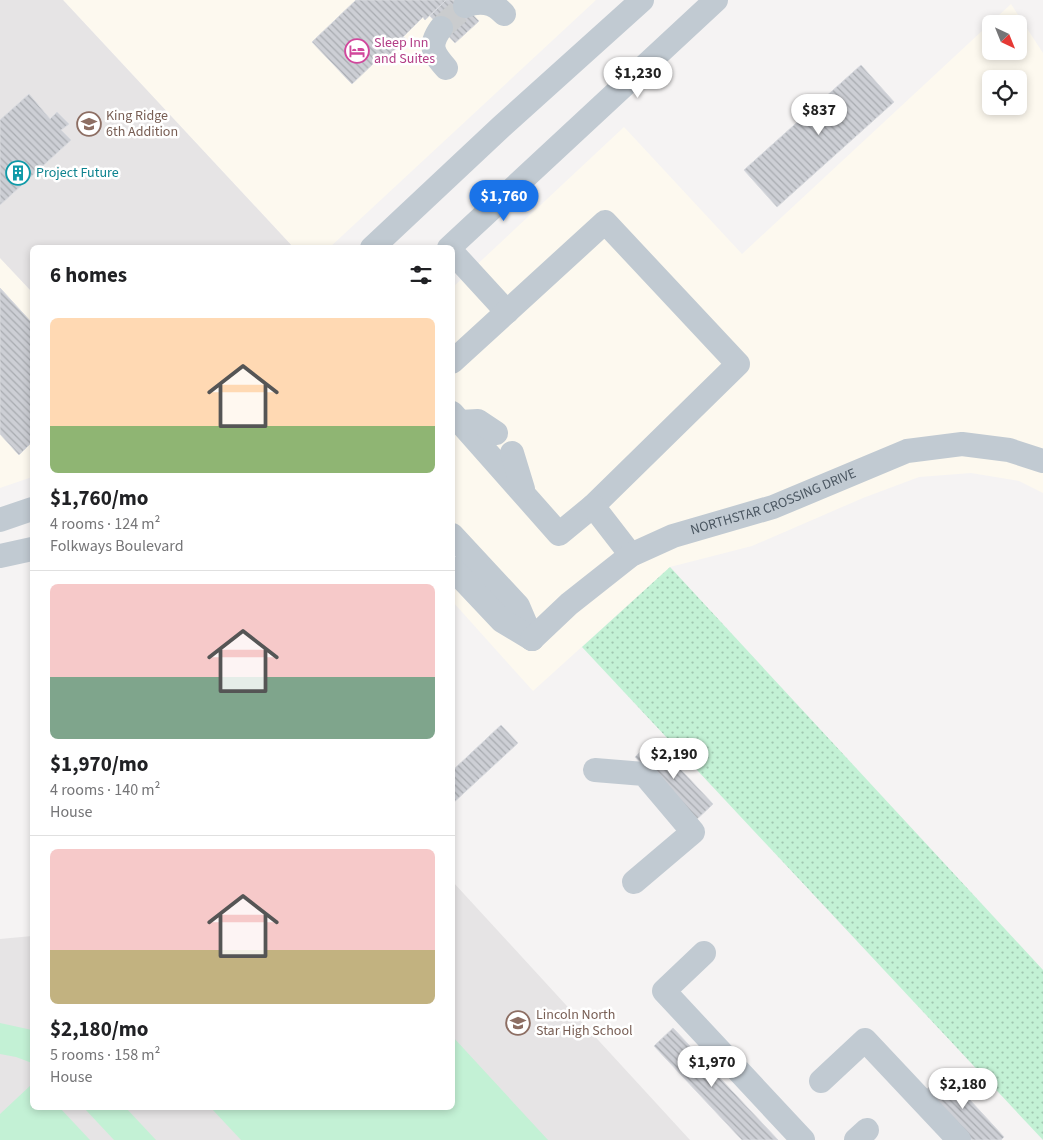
<!DOCTYPE html>
<html lang="en">
<head>
<meta charset="utf-8">
<style>
	:root { --surface:#fff; --page:#f6f6f6; --text:#202124; --muted:#757577; --line:#e0e0e0; --accent:#1a73e8 }
	body { margin:0; font-family:"Source Sans 3",sans-serif; background:var(--page); color:var(--text); height:100vh; display:flex; flex-direction:column; font-size:19px; white-space:nowrap }
	* { box-sizing:border-box; margin:0 }
	p { font-size:16px; color:var(--muted) }
	.icon { flex:none; width:28px; height:28px; fill:none; stroke:currentColor; stroke-width:2; stroke-linecap:round; stroke-linejoin:round }
	.map { position:relative; flex:1; overflow:hidden }
	.panel { position:absolute; left:30px; top:245px; width:425px; height:865px; display:flex; flex-direction:column; background:var(--surface); border-radius:8px; box-shadow:0 2px 8px #0003 }
	.panel>* { flex:none }
	.needle { width:32px; rotate:137deg }
	.fabs { position:absolute; left:982px; top:15px; display:grid; gap:10px }
	.fabs a { display:grid; place-items:center; width:45px; height:45px; border-radius:8px; background:var(--surface); box-shadow:0 2px 8px #0003; font-size:25px }
	.price { position:absolute; translate:-50% -42px; padding:0 11px; border-radius:18px; background:#fff; color:#222; font-size:16px; line-height:32px; filter:drop-shadow(0 1px 2px #0008) }
	.price::after { content:''; position:absolute; left:50%; top:30px; width:15px; height:11px; margin-left:-8px; background:inherit; clip-path:polygon(0 0,100% 0,50% 100%) }
	.price.selected { background:var(--accent); color:#fff }
	ul { padding:0; list-style:none }
	li { display:grid; align-content:center; gap:10px; height:265px; padding:0 20px }
	li+li { border-top:1px solid var(--line) }
	li span { display:grid; place-items:center; height:155px; border-radius:8px; color:#555 }
	li>.icon { margin-inline-start:auto }
	span .icon { width:90px; height:90px; fill:#fffc; stroke-width:1 }
	li b { font-size:21px }
	h2 { display:flex; justify-content:space-between; align-items:center; height:60px; padding:0 20px; font-size:21px }
	.map>svg:first-child { display:block }
	.commercial { fill:#fdf9ef; fill-rule:evenodd }
	.education { fill:#e6e4e5 }
	.grass { fill:url(#grass-dots) }
	.pitch { fill:#c3f1d5 }
	.building { fill:url(#building-back-hatch); stroke:#d7d9de }
	.lines { fill:none; stroke-linecap:round; stroke-linejoin:round }
	.minor-tunnel { stroke:#caccce; stroke-width:24; stroke-dasharray:24 12; stroke-linecap:butt }
	.minor { stroke:#c1cad2; stroke-width:24 }
	.labels { text-anchor:middle; dominant-baseline:central; stroke-width:5; stroke-linejoin:round; paint-order:stroke }
	.hotel-label { font-size:14px; fill:#b23c85; stroke:#fff; text-anchor:start }
	.education-label { font-size:14px; fill:#785e54; stroke:#fff; text-anchor:start }
	.culture-label { font-size:14px; fill:#0d838f; stroke:#fff; text-anchor:start }
	.street-label { font-size:14px; fill:#4a5661; stroke:#fff }
</style>
</head>
<body>
<div class="map">
<svg width="1043" height="1140" viewBox="0 0 1043 1140">
	<defs>
		<pattern id="grass-dots" width="8" height="8" patternUnits="userSpaceOnUse" patternTransform="scale(1.25)"><rect width="8" height="8" fill="#c3f1d5"/><path d="M2 2h.1M6 6h.1" fill="none" stroke="#a0c6b0" stroke-width="1.8" stroke-linecap="round"/></pattern>
		<pattern id="building-back-hatch" width="6" height="6" patternUnits="userSpaceOnUse" patternTransform="scale(1.25)"><rect width="6" height="6" fill="#cdcfd5"/><path d="M-1 5l2 2M0 0l6 6M5-1l2 2" fill="none" stroke="#a8abb0"/></pattern>
	</defs>
	<rect width="100%" height="100%" fill="#f5f3f3"/>
	<path class="commercial" d="M 63,0 L 596,0 L 329,248 L 293,247 Z
		M 1011,4 L 1043,53 L 1043,493 L 1019,481 L 971,473 L 919,477 L 863,498 L 752,546 L 670,567 L 533,691 L 453,602 L 452,288 L 624,127 L 742,254 ZM 991,24 L 1019,24 L 1019,51 L 991,51 ZM 991,79 L 1019,79 L 1019,106 L 991,106 Z
		M 0,258 L 32,292 L 32,477 L 0,488 Z"/>
	<path class="education" d="M 0,0 L 63,0 L 293,247 L 32,248 L 32,292 L 0,258 Z
		M 453,882 L 690,1140 L 0,1140 L 0,939 L 32,936 L 32,1108 L 452,1108 Z"/>
	<path class="grass" d="M 670,567 L 1043,970 L 1043,1140 L 582,647 Z"/>
	<path class="pitch" d="M 0,1023 L 32,1030 L 32,1063 L 16,1057 L 0,1054 Z
		M 453,1037 L 548,1140 L 241,1140 L 211,1108 L 452,1108 Z
		M 32,1084 L 32,1108 L 60,1108 L 90,1140 L 0,1140 L 0,1114 Z
		M 84,1108 L 126,1108 L 156,1140 L 114,1140 Z"/>
	<path class="building" d="M 356,0 L 446,0 L 425,20 L 423,17 L 403,37 L 406,39 L 379,65 L 376,61 L 352,84 L 312,42 Z
		M 446,0 L 459,0 L 479,21 L 455,43 L 430,16 Z
		M 861,65 L 894,102 L 777,207 L 744,170 Z
		M 29,94 L 50,119 L 57,112 L 69,124 L 61,130 L 71,140 L 0,205 L 0,120 Z
		M 0,288 L 32,323 L 32,442 L 19,455 L 0,434 Z
		M 501,725 L 518,743 L 452,804 L 452,771 Z
		M 653,740 L 713,804 L 695,821 L 635,757 Z
		M 673,1028 L 778,1140 L 742,1140 L 654,1046 Z
		M 945,1073 L 1004,1137 L 1001,1140 L 972,1140 L 926,1090 Z"/>
	<g class="lines">
		<path class="minor-tunnel" d="M 441,28 L 465,6"/>
		<g class="minor">
			<path d="M 465,6 C 480,0 493,2 504,14"/>
			<path d="M 441,28 C 428,46 433,53 446,68"/>
			<path d="M 372,248 L 501,127 L 642,0"/>
			<path d="M 449,248 L 716,0"/>
			<path d="M 452,252 L 507,312"/>
			<path d="M 452,362 L 605,222 L 738,364 L 593,506 L 559,534 L 452,413"/>
			<path d="M 460,422 L 478,421 L 496,433"/>
			<path d="M 512,453 L 523,489"/>
			<path d="M 593,506 L 631,555"/>
			<path d="M 0,520 L 32,509"/>
			<path d="M 452,535 L 518,606 L 532,639"/>
			<path d="M 0,556 L 32,549"/>
			<path d="M 452,568 L 502,621 L 532,639"/>
			<path id="s1" d="M 532,639 L 569,604 L 631,555 L 673,536 L 773,507 L 907,451 L 962,444 L 1009,450 L 1043,461"/>
			<path d="M 595,770 L 644,774 L 693,832 L 634,882"/>
			<path d="M 704,953 L 664,991 L 803,1140"/>
			<path d="M 821,1081 L 865,1040 L 959,1140"/>
			<path d="M 856,1140 L 867,1130"/>
		</g>
	</g>
	<defs>
		<g id="hotel-ring" transform="scale(1.25)"><circle r="9.5" fill="#fff" stroke="#d1479c" stroke-width="1.5"/><path d="M-6-4.5h1.5V1H6V5H4.5V3h-9V5H-6ZM-4 0a1.8 1.8 0 1 1 3.6 0ZM.5 0V-2.5h3Q6-2.5 6 0Z" fill="#d1479c"/></g>
		<g id="school-ring" transform="scale(1.25)"><circle r="9.5" fill="#fff" stroke="#8d6e63" stroke-width="1.5"/><path d="M0-5L7-2L0 1L-7-2ZM-4 1L0 2.5L4 1V4Q0 6-4 4Z" fill="#8d6e63"/></g>
		<g id="building-ring" transform="scale(1.25)"><circle r="9.5" fill="#fff" stroke="#0f9aa8" stroke-width="1.5"/><path d="M-4-6H4V6H1V3H-1V6H-4ZM-2.5-4.3h1.7v1.8h-1.7ZM.8-4.3h1.7v1.8H.8ZM-2.5-1h1.7V.8h-1.7ZM.8-1h1.7V.8H.8Z" fill="#0f9aa8"/></g>
	</defs>
	<g fill-rule="evenodd">
		<use href="#hotel-ring" x="357" y="51"/>
		<use href="#school-ring" x="89" y="124"/>
		<use href="#building-ring" x="18" y="173"/>
		<use href="#school-ring" x="518" y="1023"/>
	</g>
	<g class="labels">
		<g class="hotel-label">
			<text x="374" y="43">Sleep Inn<tspan x="374" dy="16">and Suites</tspan></text>
		</g>
		<g class="education-label">
			<text x="106" y="116">King Ridge<tspan x="106" dy="16">6th Addition</tspan></text>
			<text x="536" y="1015">Lincoln North<tspan x="536" dy="16">Star High School</tspan></text>
		</g>
		<g class="culture-label">
			<text x="36" y="173">Project Future</text>
		</g>
		<g class="street-label">
			<text stroke="none"><textPath href="#s1" startOffset="282">NORTHSTAR CROSSING DRIVE</textPath></text>
		</g>
	</g>
</svg>
<div class="fabs">
<a><svg class="needle" viewBox="-14 -14 28 28"><path d="M0-13l5 13h-10z" fill="#e53935"/><path d="M0 13l5-13h-10z" fill="#757577"/></svg></a>
<a><svg class="icon" aria-label="locate" viewBox="0 0 24 24"><circle cx="12" cy="12" r="6"/><path d="M12 2v4M12 18v4M2 12h4M18 12h4"/></svg></a>
</div>
<b class="price" style="left:638px;top:99px">$1,230</b>
<b class="price" style="left:819px;top:136px">$837</b>
<b class="price selected" style="left:504px;top:222px">$1,760</b>
<b class="price" style="left:674px;top:780px">$2,190</b>
<b class="price" style="left:712px;top:1088px">$1,970</b>
<b class="price" style="left:963px;top:1110px">$2,180</b>
<section class="panel">
<h2>6 homes<svg class="icon" aria-label="filters" viewBox="0 0 24 24"><path d="M4 7h16M4 17h16"/><circle cx="9" cy="7" r="2"/><circle cx="15" cy="17" r="2"/></svg></h2>
<ul>
<li><span style="background:linear-gradient(#ffd9b3 70%,#8fb573 0)"><svg class="icon" aria-label="home" viewBox="0 0 24 24"><path d="M3 11l9-7 9 7M6 9v11h12V9"/></svg></span><div><b>$1,760/mo</b><p>4 rooms · 124 m²</p><p>Folkways Boulevard</p></div></li>
<li><span style="background:linear-gradient(#f6c9c9 60%,#7fa58c 0)"><svg class="icon" aria-label="home" viewBox="0 0 24 24"><path d="M3 11l9-7 9 7M6 9v11h12V9"/></svg></span><div><b>$1,970/mo</b><p>4 rooms · 140 m²</p><p>House</p></div></li>
<li><span style="background:linear-gradient(#f6c9c9 65%,#c2b280 0)"><svg class="icon" aria-label="home" viewBox="0 0 24 24"><path d="M3 11l9-7 9 7M6 9v11h12V9"/></svg></span><div><b>$2,180/mo</b><p>5 rooms · 158 m²</p><p>House</p></div></li>
</ul>
</section>
</div>
</body>
</html>
